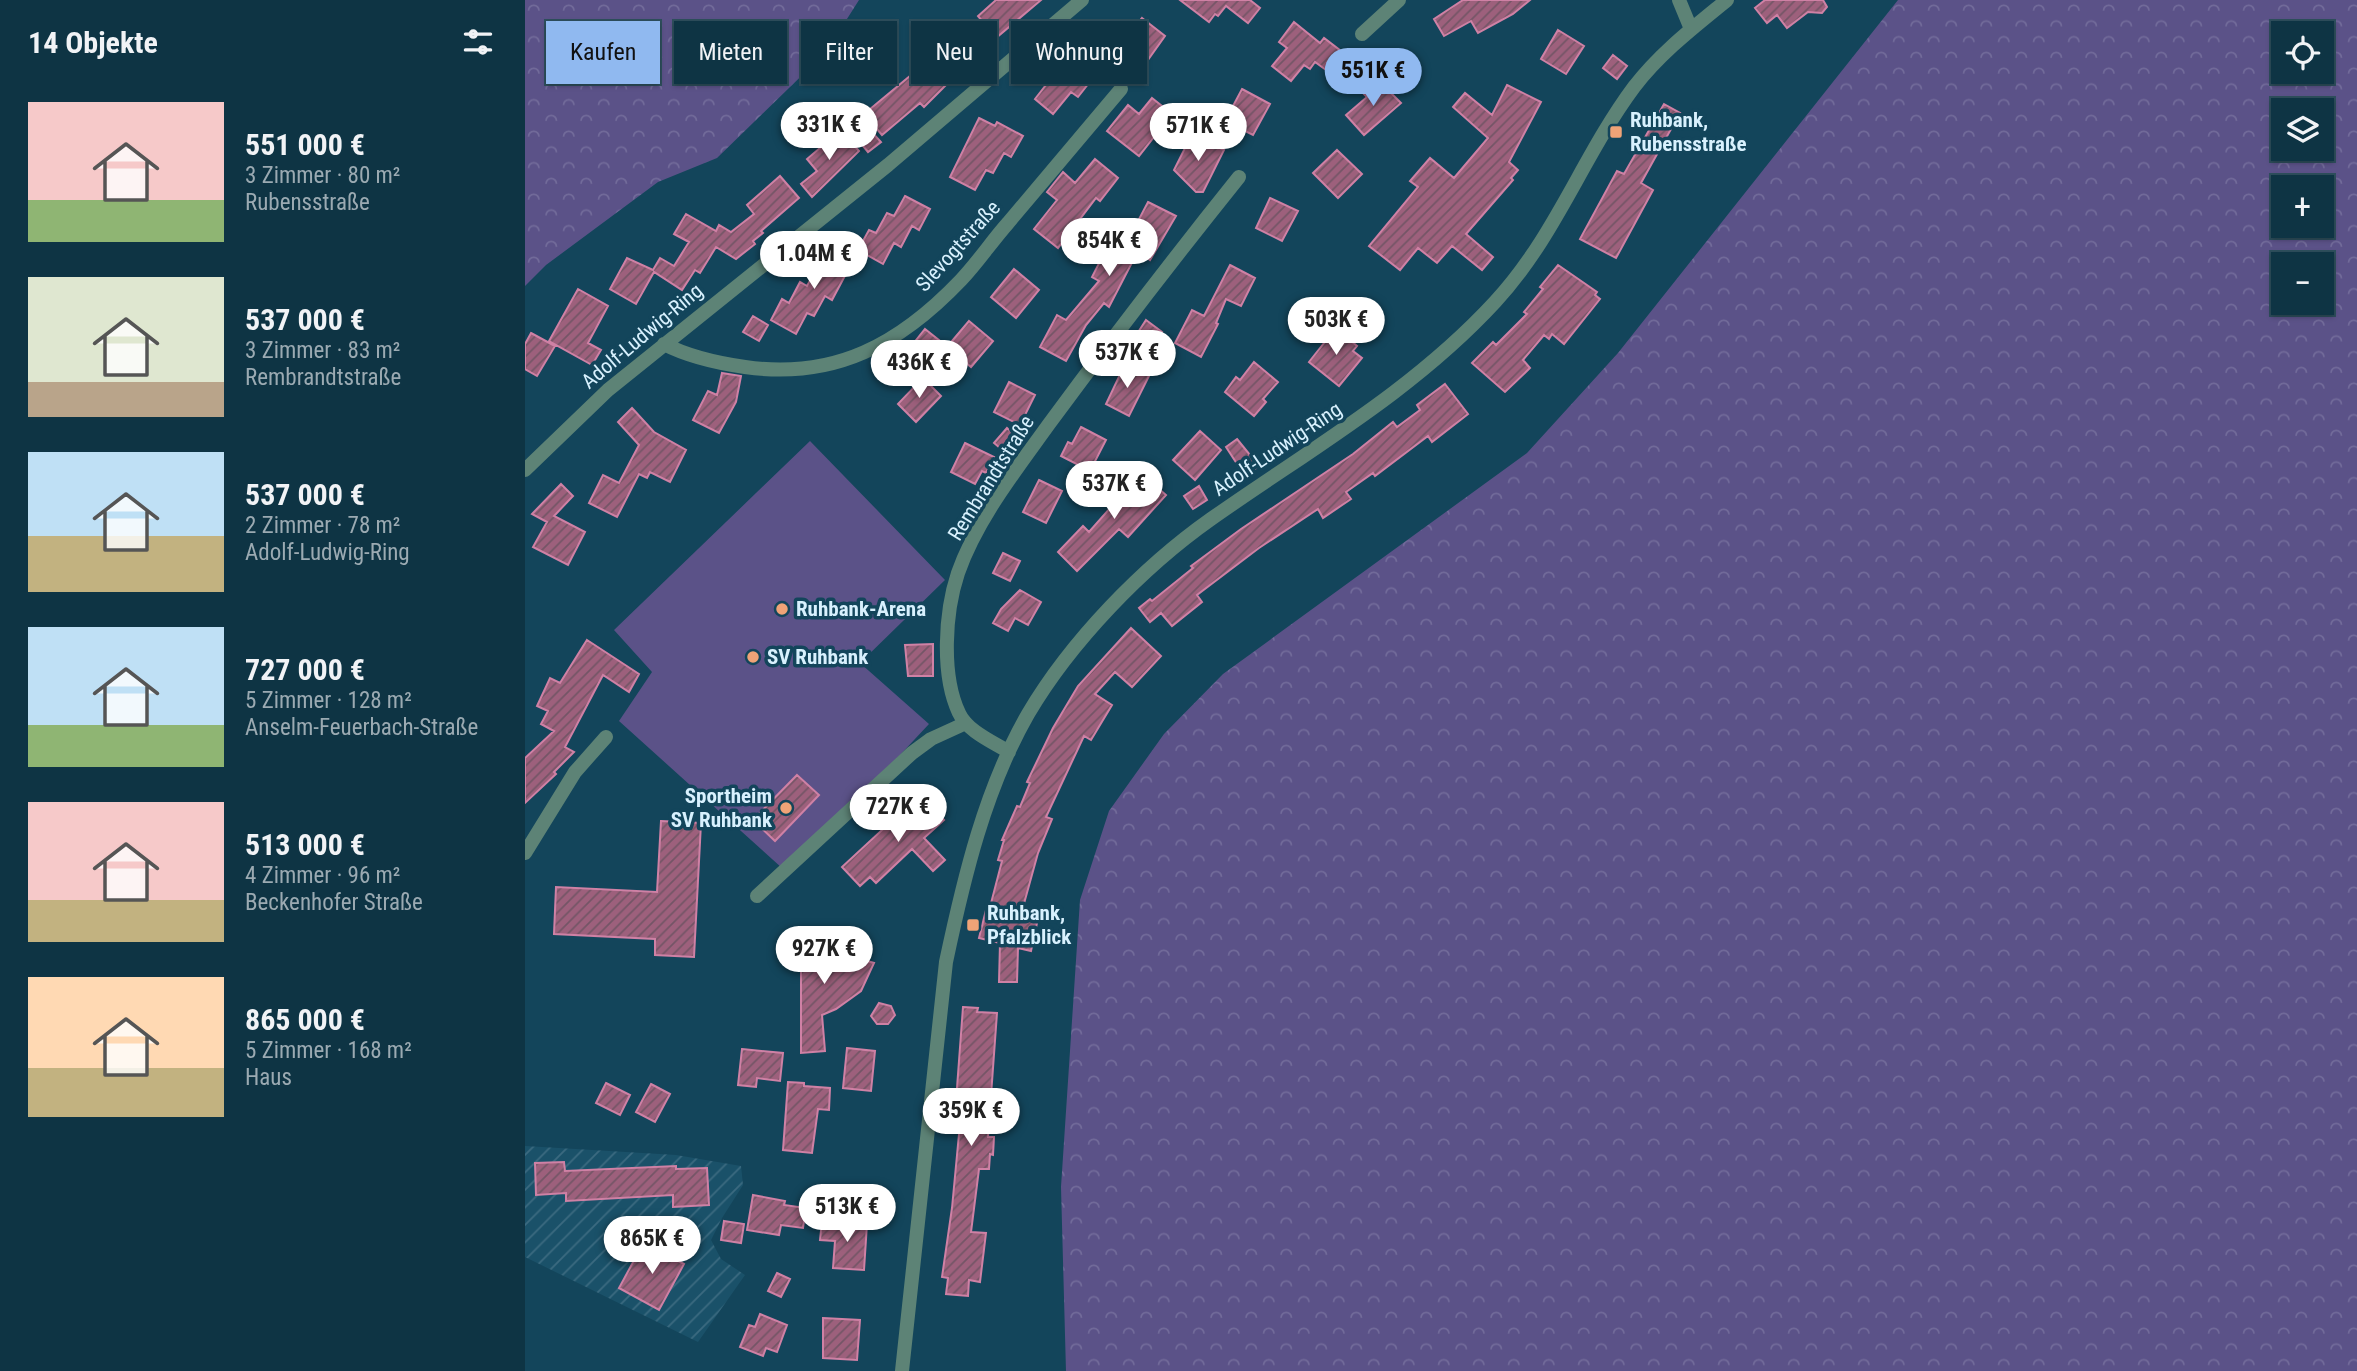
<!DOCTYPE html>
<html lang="de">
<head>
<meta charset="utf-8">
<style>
	:root { --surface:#0e3444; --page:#1c3f4f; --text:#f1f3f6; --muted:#9baab2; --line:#2e4f5d; --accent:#90b9f0 }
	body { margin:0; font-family:"Roboto Condensed",sans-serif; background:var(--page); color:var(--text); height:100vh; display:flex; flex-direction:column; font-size:26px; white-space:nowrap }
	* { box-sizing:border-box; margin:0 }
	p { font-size:23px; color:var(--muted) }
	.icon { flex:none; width:38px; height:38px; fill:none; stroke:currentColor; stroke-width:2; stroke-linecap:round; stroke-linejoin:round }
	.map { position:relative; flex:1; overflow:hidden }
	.drawer { display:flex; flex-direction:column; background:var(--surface); width:525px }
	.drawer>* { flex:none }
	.hud { position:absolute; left:21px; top:21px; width:665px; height:63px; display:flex; gap:14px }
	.controls { position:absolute; left:1746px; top:21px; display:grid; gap:14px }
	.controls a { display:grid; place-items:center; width:63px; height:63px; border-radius:0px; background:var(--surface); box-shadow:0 2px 5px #0004,0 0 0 2px var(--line); font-size:35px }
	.price { position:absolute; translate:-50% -60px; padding:0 16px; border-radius:24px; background:#fff; color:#222; font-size:23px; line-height:46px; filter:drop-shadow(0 2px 4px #0008) }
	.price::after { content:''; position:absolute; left:50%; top:42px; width:21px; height:16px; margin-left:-10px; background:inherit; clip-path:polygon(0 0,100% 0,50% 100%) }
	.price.current { background:var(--accent); color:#111 }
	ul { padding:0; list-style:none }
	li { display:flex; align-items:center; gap:21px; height:175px; padding:0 28px }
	li span { display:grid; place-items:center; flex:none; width:196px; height:140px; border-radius:0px; color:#555 }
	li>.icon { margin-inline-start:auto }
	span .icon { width:84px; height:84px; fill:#fffc; stroke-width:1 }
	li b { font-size:30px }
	h2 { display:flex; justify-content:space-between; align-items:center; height:84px; padding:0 28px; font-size:30px }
	.pill { padding:0 24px; border-radius:0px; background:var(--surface); box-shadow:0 2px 5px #0004,0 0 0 2px var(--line); font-size:24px; line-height:63px }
	.pill.current { background:var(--accent); color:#111 }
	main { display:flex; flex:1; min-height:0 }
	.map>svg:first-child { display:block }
	.industrial { fill:url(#industrial-furrows) }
	.forest { fill:url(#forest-crowns); fill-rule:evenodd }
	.garden { fill:#5b5288 }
	.building { fill:url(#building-hatch); stroke:#cf81a5; stroke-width:2 }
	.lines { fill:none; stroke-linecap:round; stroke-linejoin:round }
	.minor { stroke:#5d8376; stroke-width:14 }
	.poi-dot { fill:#efa377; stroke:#13455b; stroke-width:2.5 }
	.labels { text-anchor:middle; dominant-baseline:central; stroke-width:7; stroke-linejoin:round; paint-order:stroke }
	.poi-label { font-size:21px; font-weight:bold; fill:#d8f1fe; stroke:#13455b; text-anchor:start }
	.street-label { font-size:21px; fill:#d8f1fe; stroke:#13455b }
</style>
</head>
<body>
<main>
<section class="drawer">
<h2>14 Objekte<svg class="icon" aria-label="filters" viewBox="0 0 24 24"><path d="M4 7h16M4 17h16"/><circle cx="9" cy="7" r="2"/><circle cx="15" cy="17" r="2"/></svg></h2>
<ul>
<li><span style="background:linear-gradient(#f6c9c9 70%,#8fb573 0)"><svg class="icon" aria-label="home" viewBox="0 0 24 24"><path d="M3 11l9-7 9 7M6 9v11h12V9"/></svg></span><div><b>551 000 €</b><p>3 Zimmer · 80 m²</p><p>Rubensstraße</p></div></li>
<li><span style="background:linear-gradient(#dfe7d0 75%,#b9a48a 0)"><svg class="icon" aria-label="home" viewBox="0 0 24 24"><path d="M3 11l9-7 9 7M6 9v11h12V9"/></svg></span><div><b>537 000 €</b><p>3 Zimmer · 83 m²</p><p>Rembrandtstraße</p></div></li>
<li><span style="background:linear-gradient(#bfe0f5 60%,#c2b280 0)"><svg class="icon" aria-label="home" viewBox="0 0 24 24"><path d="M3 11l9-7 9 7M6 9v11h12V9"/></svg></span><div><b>537 000 €</b><p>2 Zimmer · 78 m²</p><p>Adolf-Ludwig-Ring</p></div></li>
<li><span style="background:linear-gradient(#bfe0f5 70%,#8fb573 0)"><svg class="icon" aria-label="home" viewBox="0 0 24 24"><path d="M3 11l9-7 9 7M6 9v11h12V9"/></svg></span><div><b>727 000 €</b><p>5 Zimmer · 128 m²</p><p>Anselm-Feuerbach-Straße</p></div></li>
<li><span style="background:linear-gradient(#f6c9c9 70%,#c2b280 0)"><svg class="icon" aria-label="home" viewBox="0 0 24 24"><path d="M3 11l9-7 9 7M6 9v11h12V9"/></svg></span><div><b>513 000 €</b><p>4 Zimmer · 96 m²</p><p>Beckenhofer Straße</p></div></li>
<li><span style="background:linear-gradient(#ffd9b3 65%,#c2b280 0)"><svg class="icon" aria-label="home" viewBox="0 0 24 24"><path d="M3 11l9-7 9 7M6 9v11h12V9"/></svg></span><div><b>865 000 €</b><p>5 Zimmer · 168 m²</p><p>Haus</p></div></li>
</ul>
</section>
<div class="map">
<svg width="1832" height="1371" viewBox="0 0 1832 1371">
	<defs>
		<pattern id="industrial-furrows" width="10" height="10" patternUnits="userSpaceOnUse" patternTransform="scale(1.75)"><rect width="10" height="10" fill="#1a5169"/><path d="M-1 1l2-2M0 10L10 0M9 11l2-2" fill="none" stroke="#3b6a80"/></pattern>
		<pattern id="forest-crowns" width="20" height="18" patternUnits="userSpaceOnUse" patternTransform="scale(1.75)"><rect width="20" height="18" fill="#5b5288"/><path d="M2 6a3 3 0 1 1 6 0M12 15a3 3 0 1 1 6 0" fill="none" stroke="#726b9a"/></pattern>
		<pattern id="building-hatch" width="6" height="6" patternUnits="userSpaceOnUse" patternTransform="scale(1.75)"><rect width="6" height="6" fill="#9d607c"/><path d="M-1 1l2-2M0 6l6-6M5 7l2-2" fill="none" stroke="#745566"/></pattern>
	</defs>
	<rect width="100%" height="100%" fill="#13455b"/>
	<path class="industrial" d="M 0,1146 L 151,1155 L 216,1166 L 218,1185 L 197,1218 L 186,1240 L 196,1259 L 220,1275 L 173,1342 L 0,1257 Z"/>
	<path class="forest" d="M 0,0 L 334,0 L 301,52 L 192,158 L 133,182 L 21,265 L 0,286 Z
		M 1373,0 L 1832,0 L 1832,1371 L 541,1371 L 536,1187 L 555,900 L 584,811 L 639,734 L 698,674 L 1002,453 L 1093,353 ZM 1759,33 L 1797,33 L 1797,72 L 1759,72 ZM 1759,110 L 1797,110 L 1797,149 L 1759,149 ZM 1759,187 L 1797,187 L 1797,226 L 1759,226 ZM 1759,264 L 1797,264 L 1797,303 L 1759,303 Z"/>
	<path class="garden" d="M 285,441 L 420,580 L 335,663 L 404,724 L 375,755 L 257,868 L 94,721 L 127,672 L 89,630 Z"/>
	<path class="building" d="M 471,0 L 516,0 L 471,38 L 453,16 Z
		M 655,0 L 725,0 L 735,8 L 723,23 L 701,6 L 693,16 L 690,14 L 684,22 Z
		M 938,0 L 1005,0 L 988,14 L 953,33 L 946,21 L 919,36 L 909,19 Z
		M 1240,0 L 1298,0 L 1302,7 L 1297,13 L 1283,12 L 1262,28 L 1252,15 L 1242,23 L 1230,8 Z
		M 617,18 L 640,36 L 620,64 L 595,45 Z
		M 769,22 L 795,43 L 799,38 L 816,51 L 801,70 L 790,62 L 785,69 L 779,65 L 766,81 L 747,66 L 762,48 L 754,42 Z
		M 1033,30 L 1059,46 L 1041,74 L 1016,59 Z
		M 460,31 L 470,43 L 428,78 L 399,107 L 395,103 L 357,135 L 339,114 L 426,42 L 436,53 Z
		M 558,55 L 575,69 L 553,97 L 546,92 L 528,114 L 510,99 L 528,76 L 536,83 Z
		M 1088,55 L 1102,66 L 1092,79 L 1078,68 Z
		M 853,80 L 876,103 L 839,135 L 821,115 L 842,97 L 838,93 Z
		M 982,85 L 1016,102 L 984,162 L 993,170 L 986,178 L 988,180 L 941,234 L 968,257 L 957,270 L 927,246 L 912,263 L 893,248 L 875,270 L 844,246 L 893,187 L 885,181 L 905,158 L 929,178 L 963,138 L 928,107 L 940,93 L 967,115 Z
		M 717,89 L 745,104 L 728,135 L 700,121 Z
		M 627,98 L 647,114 L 614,156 L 582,131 L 603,105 L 614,114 Z
		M 1139,104 L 1155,113 L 1116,183 L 1128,190 L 1091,258 L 1055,239 L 1092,171 L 1099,174 Z
		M 454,118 L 470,126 L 472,122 L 498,136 L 486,157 L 479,153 L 468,173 L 461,170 L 450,190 L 425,177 Z
		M 316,130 L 334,151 L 287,197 L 276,184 L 292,171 L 282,159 Z
		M 345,130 L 356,142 L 343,152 L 333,140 Z
		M 667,134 L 699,150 L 678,192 L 671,192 L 649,170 Z
		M 812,150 L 837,174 L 813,198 L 788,173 Z
		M 570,159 L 593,178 L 575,201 L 571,198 L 533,248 L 509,229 L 532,200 L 522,192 L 538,172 L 550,183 Z
		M 255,176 L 274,198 L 236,231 L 238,233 L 228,241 L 230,244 L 211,259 L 191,247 L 175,273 L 170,270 L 157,290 L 129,272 L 111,304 L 85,289 L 102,258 L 128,270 L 135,258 L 149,266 L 164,242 L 149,234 L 161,214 L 191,231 L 194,225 L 206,232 L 229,214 L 222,205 Z
		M 380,196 L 405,209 L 394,230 L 387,226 L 376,247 L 369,243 L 358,264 L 333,250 L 344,230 L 351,233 L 362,213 L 369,216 Z
		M 745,198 L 773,211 L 757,241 L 731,228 Z
		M 623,202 L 651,216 L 625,260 L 613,251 L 584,307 L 579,303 L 561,325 L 541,361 L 515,347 L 532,315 L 541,320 L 574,281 L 567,277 L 589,234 L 601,244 Z
		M 312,247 L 330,257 L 307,300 L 300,296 L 289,316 L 282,313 L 271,334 L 246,320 L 257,299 L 264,303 L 275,282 L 282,286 L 297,259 L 303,262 Z
		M 705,265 L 730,278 L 716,306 L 701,299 L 691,323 L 693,324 L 676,357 L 650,343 L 667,310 L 679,316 Z
		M 1033,265 L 1072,292 L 1070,295 L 1075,299 L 1039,344 L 1027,334 L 1024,339 L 1019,335 L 998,360 L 1005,368 L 980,392 L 947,363 L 968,342 L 971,345 L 1002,314 L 999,312 L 1018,289 L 1015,287 Z
		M 489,269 L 514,290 L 491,318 L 466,297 Z
		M 53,289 L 83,306 L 63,343 L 76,350 L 67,365 L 24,341 Z
		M 228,316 L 243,325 L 234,341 L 218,332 Z
		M 621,320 L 637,332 L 629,343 L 627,341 L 617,357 L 603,348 Z
		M 444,321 L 468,341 L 446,367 L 422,347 Z
		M 811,328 L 832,346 L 828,351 L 837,358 L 814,386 L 784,362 Z
		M 400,329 L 415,341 L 398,361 L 384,349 Z
		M 6,333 L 30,346 L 12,376 L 0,369 L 0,344 Z
		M 729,362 L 753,382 L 738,399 L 741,402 L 729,416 L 700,392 L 711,377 L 715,380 Z
		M 600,364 L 624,376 L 604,416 L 581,404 Z
		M 197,373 L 216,376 L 211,402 L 194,433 L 168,420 L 183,391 L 192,395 Z
		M 398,378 L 416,396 L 391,422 L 373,404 Z
		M 484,382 L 510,395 L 495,425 L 469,412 Z
		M 920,384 L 943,414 L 907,442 L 903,436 L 850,476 L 848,473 L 821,492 L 826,499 L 798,518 L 793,509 L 734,548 L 672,595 L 677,602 L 647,626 L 636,613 L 625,622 L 614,608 L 625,599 L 627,601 L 668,568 L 666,566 L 716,529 L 828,454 L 868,422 L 872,427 L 895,410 L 892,405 Z
		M 107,408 L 129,432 L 161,450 L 145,482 L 125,472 L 122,478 L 114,474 L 92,517 L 64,503 L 78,475 L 94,483 L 114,445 L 93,422 Z
		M 556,427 L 581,440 L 565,471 L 536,456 L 543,442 L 547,444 Z
		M 482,428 L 494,438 L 481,453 L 469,443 Z
		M 675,431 L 696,450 L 670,480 L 648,460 Z
		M 712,439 L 734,466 L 720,476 L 701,447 Z
		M 440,443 L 469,457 L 461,473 L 457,471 L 450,484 L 426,472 Z
		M 616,473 L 641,495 L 603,537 L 594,529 L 552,571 L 533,552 L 558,526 L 564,532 Z
		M 514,480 L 537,491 L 521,523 L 498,512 Z
		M 36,484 L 48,496 L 29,516 L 60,532 L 43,565 L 8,547 L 22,522 L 7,514 Z
		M 674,486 L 682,500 L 668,509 L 659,496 Z
		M 478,553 L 495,561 L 485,581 L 468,573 Z
		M 495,590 L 516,602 L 503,625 L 490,618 L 483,631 L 468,623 L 476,609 Z
		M 606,628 L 636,656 L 607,687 L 590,672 L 570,694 L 587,705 L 566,740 L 559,736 L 521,817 L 527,819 L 513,853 L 495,918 L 512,923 L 506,951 L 493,948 L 492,982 L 474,982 L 475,943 L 454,938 L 461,910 L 464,911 L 477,861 L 473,860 L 479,840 L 477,840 L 492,806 L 495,807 L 505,783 L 502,782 L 528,728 L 553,686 Z
		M 62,640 L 114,674 L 104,692 L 78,675 L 40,747 L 49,752 L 29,772 L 31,774 L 0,803 L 0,758 L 29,731 L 16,724 L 23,711 L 12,706 L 25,678 L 35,683 Z
		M 408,644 L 408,676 L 383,676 L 380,645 Z
		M 272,775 L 294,795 L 250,841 L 228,820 Z
		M 395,795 L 419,820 L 399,838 L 420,860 L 408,871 L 387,849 L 351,883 L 345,877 L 335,886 L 317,867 Z
		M 136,821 L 176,823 L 169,957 L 130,955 L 130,939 L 29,934 L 31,887 L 132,892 Z
		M 268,937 L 304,941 L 303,950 L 349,963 L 336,991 L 311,1009 L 297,1015 L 300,1051 L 276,1053 L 276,968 L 266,967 Z
		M 354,1003 L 366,1006 L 370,1015 L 363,1024 L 352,1024 L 346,1016 Z
		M 438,1007 L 453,1008 L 452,1012 L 472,1013 L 463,1137 L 469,1137 L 468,1155 L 465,1154 L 464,1169 L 454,1169 L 446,1232 L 461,1233 L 455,1282 L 444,1280 L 443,1296 L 421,1294 L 423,1278 L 417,1277 L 427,1208 L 434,1134 L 435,1116 L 430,1115 Z
		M 322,1048 L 350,1051 L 346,1091 L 318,1088 Z
		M 217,1049 L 258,1053 L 255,1081 L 232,1078 L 231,1087 L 213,1085 Z
		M 263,1082 L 279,1083 L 279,1086 L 305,1088 L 304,1110 L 293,1109 L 287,1153 L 258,1150 Z
		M 81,1083 L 105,1095 L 95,1115 L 71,1103 Z
		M 126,1084 L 145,1094 L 130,1122 L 111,1112 Z
		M 39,1162 L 40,1171 L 151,1166 L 151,1169 L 182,1168 L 184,1205 L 148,1207 L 148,1195 L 41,1201 L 41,1193 L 11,1195 L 10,1163 Z
		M 228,1195 L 260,1201 L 259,1205 L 281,1208 L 278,1228 L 256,1225 L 254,1235 L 222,1230 Z
		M 199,1221 L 219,1224 L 216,1243 L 196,1240 Z
		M 297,1221 L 342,1224 L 339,1270 L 308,1268 L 310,1241 L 295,1240 Z
		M 119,1242 L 159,1264 L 134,1310 L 94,1288 Z
		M 252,1273 L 265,1279 L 256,1297 L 243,1291 Z
		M 235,1314 L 262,1325 L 252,1352 L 241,1348 L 238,1356 L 215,1347 L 224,1325 L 230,1327 Z
		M 298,1318 L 335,1320 L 332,1360 L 298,1358 Z"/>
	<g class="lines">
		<path class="minor" d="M 1154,0 L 1166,29
			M 837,34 L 874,0
			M 139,344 C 164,357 192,363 220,367 C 310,380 375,344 436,280 C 453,262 467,241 483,223 C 521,178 558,134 596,89
			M 0,470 L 83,390 L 363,165 L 557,0
			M 484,752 C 468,742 442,731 434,713 C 416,675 420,612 433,573 C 452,519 491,470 524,424 C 586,340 649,258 714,177
			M 0,853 L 50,772 L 81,737
			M 232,896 L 387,753 L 406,739 L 441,723
			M 377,1371 L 421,962 C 439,877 460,789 503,714 C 546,641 618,567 686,519 C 784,450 888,391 970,302 C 1031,236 1057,157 1109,87 C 1135,53 1169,27 1202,0"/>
	</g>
	<g class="poi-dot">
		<rect x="1084" y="125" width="14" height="14" rx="3.5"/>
		<circle cx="257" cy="609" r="7"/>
		<circle cx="228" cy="657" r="7"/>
		<circle cx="261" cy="808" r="7"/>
		<rect x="441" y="918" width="14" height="14" rx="3.5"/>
	</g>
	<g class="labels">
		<g class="poi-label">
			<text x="1105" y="120">Ruhbank,<tspan x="1105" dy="24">Rubensstraße</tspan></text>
			<text x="271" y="609">Ruhbank-Arena</text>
			<text x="242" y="657">SV Ruhbank</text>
			<text x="247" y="796" text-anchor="end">Sportheim<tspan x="247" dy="24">SV Ruhbank</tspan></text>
			<text x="462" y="913">Ruhbank,<tspan x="462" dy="24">Pfalzblick</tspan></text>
		</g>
		<g class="street-label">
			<text transform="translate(433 246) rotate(-48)">Slevogtstraße</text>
			<text transform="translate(117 336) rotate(-40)">Adolf-Ludwig-Ring</text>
			<text transform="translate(752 449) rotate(-34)">Adolf-Ludwig-Ring</text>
			<text transform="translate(466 478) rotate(-58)">Rembrandtstraße</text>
		</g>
	</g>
</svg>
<div class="controls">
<a><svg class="icon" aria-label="locate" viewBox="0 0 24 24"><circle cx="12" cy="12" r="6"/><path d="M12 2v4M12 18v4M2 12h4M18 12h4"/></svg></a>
<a><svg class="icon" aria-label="layers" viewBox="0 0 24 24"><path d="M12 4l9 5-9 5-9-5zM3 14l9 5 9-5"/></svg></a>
<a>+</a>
<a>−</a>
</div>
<b class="price current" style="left:848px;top:108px">551K €</b>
<b class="price" style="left:304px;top:162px">331K €</b>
<b class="price" style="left:673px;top:163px">571K €</b>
<b class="price" style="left:584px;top:278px">854K €</b>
<b class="price" style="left:289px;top:291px">1.04M €</b>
<b class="price" style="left:811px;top:357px">503K €</b>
<b class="price" style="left:602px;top:390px">537K €</b>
<b class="price" style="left:394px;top:400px">436K €</b>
<b class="price" style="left:589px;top:521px">537K €</b>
<b class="price" style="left:373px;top:844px">727K €</b>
<b class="price" style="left:299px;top:986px">927K €</b>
<b class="price" style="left:446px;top:1148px">359K €</b>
<b class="price" style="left:322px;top:1244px">513K €</b>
<b class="price" style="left:127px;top:1276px">865K €</b>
<div class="hud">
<a class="pill current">Kaufen</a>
<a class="pill">Mieten</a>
<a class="pill">Filter</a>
<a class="pill">Neu</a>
<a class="pill">Wohnung</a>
</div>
</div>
</main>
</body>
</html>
